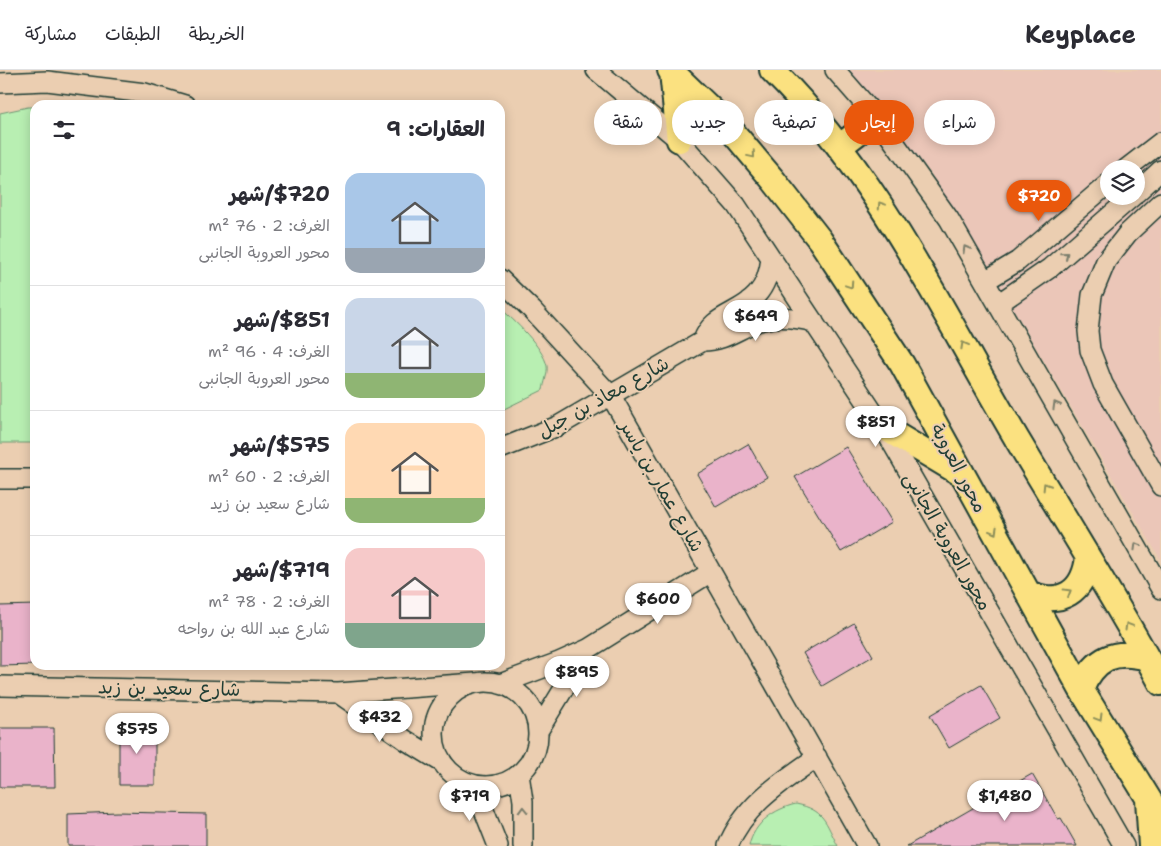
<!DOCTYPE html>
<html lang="ar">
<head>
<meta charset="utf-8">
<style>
	:root { --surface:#fff; --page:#f2f2f3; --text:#2b2b33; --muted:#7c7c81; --line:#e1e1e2; --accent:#ea580c }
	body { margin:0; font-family:"Shantell Sans","Playpen Sans Arabic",sans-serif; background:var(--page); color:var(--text); direction:rtl; height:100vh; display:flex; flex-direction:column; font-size:19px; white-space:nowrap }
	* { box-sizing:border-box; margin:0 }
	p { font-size:16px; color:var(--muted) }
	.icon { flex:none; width:28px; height:28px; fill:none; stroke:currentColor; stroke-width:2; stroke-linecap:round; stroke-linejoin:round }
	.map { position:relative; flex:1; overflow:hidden; direction:ltr }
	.sheet { position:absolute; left:30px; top:30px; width:475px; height:570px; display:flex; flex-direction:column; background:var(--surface); border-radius:15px; box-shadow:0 2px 12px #0003; direction:rtl }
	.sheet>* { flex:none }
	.hud { position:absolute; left:520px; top:30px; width:475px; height:45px; direction:rtl; display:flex; gap:10px }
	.buttons { position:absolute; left:1100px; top:90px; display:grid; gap:10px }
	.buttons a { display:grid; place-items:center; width:45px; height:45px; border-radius:50%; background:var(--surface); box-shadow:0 2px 12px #0003; font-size:25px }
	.price { position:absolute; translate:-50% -42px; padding:0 11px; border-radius:18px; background:#fff; color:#222; font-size:16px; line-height:32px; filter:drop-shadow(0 1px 2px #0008) }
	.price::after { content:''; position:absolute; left:50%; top:30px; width:15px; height:11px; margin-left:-8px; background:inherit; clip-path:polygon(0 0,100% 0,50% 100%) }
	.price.current { background:var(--accent); color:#fff }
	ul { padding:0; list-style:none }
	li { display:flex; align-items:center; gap:15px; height:125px; padding:0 20px }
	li+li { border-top:1px solid var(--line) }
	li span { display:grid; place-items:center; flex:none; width:140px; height:100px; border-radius:15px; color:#555 }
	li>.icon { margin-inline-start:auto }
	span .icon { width:60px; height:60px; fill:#fffc; stroke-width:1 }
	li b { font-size:21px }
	h2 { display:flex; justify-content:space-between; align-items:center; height:60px; padding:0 20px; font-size:21px }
	.tag { padding:0 18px; border-radius:22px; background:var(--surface); box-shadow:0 2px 12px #0003; font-size:18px; line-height:45px }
	.tag.current { background:var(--accent); color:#fff }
	header { display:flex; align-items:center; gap:30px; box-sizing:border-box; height:70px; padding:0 25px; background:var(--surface); border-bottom:1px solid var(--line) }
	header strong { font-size:24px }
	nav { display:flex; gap:28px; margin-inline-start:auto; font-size:18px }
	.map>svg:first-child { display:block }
	.built { fill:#ebc6b8; fill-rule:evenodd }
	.green { fill:#b8efb2; stroke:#6c9673 }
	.building { fill:#eab3ca; stroke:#1f3d34 }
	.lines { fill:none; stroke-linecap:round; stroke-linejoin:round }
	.minor-casing { stroke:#1f3d34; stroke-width:22 }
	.major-casing { stroke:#1f3d34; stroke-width:28 }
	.minor { stroke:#ebceb1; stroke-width:19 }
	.major { stroke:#fbe180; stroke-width:24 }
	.oneway { stroke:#8d8f5a }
	.oneway2 { stroke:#7b7e6c }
	.labels { text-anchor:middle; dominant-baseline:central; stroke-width:4; stroke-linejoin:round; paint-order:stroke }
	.street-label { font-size:19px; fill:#1f3d34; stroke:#ebceb1 }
</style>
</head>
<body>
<header>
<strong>Keyplace</strong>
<nav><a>الخريطة</a><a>الطبقات</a><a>مشاركة</a></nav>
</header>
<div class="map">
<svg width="1161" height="776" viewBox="0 0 1161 776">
	<rect width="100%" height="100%" fill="#ebceb1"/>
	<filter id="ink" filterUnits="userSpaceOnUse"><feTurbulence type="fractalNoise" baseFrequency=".02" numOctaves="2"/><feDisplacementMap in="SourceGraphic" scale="10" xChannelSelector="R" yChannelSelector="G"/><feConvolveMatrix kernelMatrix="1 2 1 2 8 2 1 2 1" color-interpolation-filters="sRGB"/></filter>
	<g filter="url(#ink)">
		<path class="built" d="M 844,0 L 1161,0 L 1161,490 L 961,150 L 929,101 L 880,38 ZM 1109,99 L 1136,99 L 1136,126 L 1109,126 Z"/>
		<path class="green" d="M 28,37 L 35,37 L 35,373 L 0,373 L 0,43 Z
			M 500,238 C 514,250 543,277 547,296 C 548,303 544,313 543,320 L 500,341 Z
			M 796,734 C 825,740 825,752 838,776 L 749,776 C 754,753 774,739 796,734 Z"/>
		<path class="building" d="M 748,374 L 767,407 L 716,437 L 697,404 Z
			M 846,377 L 892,452 L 841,482 L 795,407 Z
			M 35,535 L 35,595 L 0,596 L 0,536 Z
			M 854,553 L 873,586 L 822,616 L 803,583 Z
			M 981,615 L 1000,648 L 949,678 L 930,645 Z
			M 119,655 L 155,655 L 155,715 L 119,715 Z
			M 0,658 L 54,658 L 55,717 L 0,717 Z
			M 1032,704 L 1058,749 L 1061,748 L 1077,776 L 907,776 Z
			M 117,742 L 206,744 L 206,776 L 68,776 L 68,744 Z"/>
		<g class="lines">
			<g class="minor-casing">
				<path id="minor" d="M 596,0 L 679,70 L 736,135 L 883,357 L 1124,776
					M 835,0 L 877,48 L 949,149 L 1161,519
					M 0,13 L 47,11 L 145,23 L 185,35
					M 1126,99 L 1161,72
					M 1136,123 L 1161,100
					M 1161,132 L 1128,163 L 1106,191 L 1092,225 L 1088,261 L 1090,280 L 1103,314 L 1161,416
					M 500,209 L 532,240 L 611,326 L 867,776
					M 985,211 L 1018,191 L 1109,113
					M 998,234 L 1050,198 L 1133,126
					M 703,271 C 714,234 765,249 771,188
					M 500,379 L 558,356 L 703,271 C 727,271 741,256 763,250 C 779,245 797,248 814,252
					M 0,409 L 35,409
					M434 664a52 52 0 1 1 104 0a52 52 0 1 1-104 0Z
					M 500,614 L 559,592 L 588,579 L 711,502
					M 0,616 L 338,623 L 475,613
					M 338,623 L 407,671 L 443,693
					M 538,661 L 588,579
					M 519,704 L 523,731 L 523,776
					M 474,715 L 498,776
					M 728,776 C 744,735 783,711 817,687"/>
			</g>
			<g class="major-casing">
				<path id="major" d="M 670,0 L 726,54 L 774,111 L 820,170 L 902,294 L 1081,619 L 1161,749
					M 772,0 C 882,109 943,245 1021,376 C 1068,455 1117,532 1161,613
					M 672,2 L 679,70
					M 839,77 L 877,48
					M 883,357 L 963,405
					M 1028,523 C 1061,537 1084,522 1088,487
					M 1081,619 C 1095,588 1114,579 1147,588
					M 1148,729 L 1151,776"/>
			</g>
			<use href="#minor" class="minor"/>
			<use href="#major" class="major"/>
		</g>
		<defs><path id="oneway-chevron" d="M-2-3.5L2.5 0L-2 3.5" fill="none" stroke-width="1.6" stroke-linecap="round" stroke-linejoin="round" transform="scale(1.25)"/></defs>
		<g class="oneway">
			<use href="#oneway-chevron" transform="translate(752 85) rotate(50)"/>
			<use href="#oneway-chevron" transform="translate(881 135) rotate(-124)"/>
			<use href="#oneway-chevron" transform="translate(850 215) rotate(56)"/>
			<use href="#oneway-chevron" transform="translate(964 275) rotate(-119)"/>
			<use href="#oneway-chevron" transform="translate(1046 416) rotate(-122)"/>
			<use href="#oneway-chevron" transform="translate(994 461) rotate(61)"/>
			<use href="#oneway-chevron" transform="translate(1068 522) rotate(-31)"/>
			<use href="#oneway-chevron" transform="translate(1128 556) rotate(-121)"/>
			<use href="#oneway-chevron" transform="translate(1099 648) rotate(59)"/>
		</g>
		<g class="oneway2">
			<use href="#oneway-chevron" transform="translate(966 179) rotate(-120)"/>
			<use href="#oneway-chevron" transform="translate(1065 185) rotate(-41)"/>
			<use href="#oneway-chevron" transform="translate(1056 335) rotate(-120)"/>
			<use href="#oneway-chevron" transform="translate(1137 476) rotate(-120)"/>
			<use href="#oneway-chevron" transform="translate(523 740) rotate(-92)"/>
		</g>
	</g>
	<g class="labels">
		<g class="street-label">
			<text transform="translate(603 327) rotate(-29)">شارع معاذ بن جبل</text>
			<text transform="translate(959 398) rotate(62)">محور العروبة</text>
			<text transform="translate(662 416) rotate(60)">شارع عمار بن ياسر</text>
			<text transform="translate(948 471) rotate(60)">محور العروبة الجانبى</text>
			<text transform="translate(169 618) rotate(1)">شارع سعيد بن زيد</text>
		</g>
	</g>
</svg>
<div class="buttons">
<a><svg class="icon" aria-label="layers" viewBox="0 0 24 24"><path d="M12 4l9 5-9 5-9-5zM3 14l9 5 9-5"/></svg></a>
</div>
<b class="price current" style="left:1039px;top:152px">$720</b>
<b class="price" style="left:756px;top:272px">$649</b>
<b class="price" style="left:876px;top:378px">$851</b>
<b class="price" style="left:658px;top:555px">$600</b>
<b class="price" style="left:577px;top:628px">$895</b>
<b class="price" style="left:380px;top:673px">$432</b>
<b class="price" style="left:137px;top:685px">$575</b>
<b class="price" style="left:470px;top:752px">$719</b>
<b class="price" style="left:1005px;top:752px">$1,480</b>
<div class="hud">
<a class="tag">شراء</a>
<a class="tag current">إيجار</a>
<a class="tag">تصفية</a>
<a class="tag">جديد</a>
<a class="tag">شقة</a>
</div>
<section class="sheet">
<h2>العقارات: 9<svg class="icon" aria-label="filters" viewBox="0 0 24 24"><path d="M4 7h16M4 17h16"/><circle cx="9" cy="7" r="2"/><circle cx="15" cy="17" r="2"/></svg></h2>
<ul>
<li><span style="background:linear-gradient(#a9c7e8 75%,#9aa5b1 0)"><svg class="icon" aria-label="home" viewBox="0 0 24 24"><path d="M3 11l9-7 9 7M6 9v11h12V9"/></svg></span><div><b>$720/شهر</b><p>الغرف: 2 · 76 m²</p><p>محور العروبة الجانبى</p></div></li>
<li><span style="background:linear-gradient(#c9d6e8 75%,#8fb573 0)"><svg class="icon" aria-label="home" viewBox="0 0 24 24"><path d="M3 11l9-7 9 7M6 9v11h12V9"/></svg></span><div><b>$851/شهر</b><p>الغرف: 4 · 96 m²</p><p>محور العروبة الجانبى</p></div></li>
<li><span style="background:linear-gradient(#ffd9b3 75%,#8fb573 0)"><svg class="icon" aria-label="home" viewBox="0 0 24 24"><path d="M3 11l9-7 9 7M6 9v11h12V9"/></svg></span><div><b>$575/شهر</b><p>الغرف: 2 · 60 m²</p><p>شارع سعيد بن زيد</p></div></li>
<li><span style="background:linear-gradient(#f6c9c9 75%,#7fa58c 0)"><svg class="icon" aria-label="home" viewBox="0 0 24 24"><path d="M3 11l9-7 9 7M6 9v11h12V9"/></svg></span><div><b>$719/شهر</b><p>الغرف: 2 · 78 m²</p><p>شارع عبد الله بن رواحه</p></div></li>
</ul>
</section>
</div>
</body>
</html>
